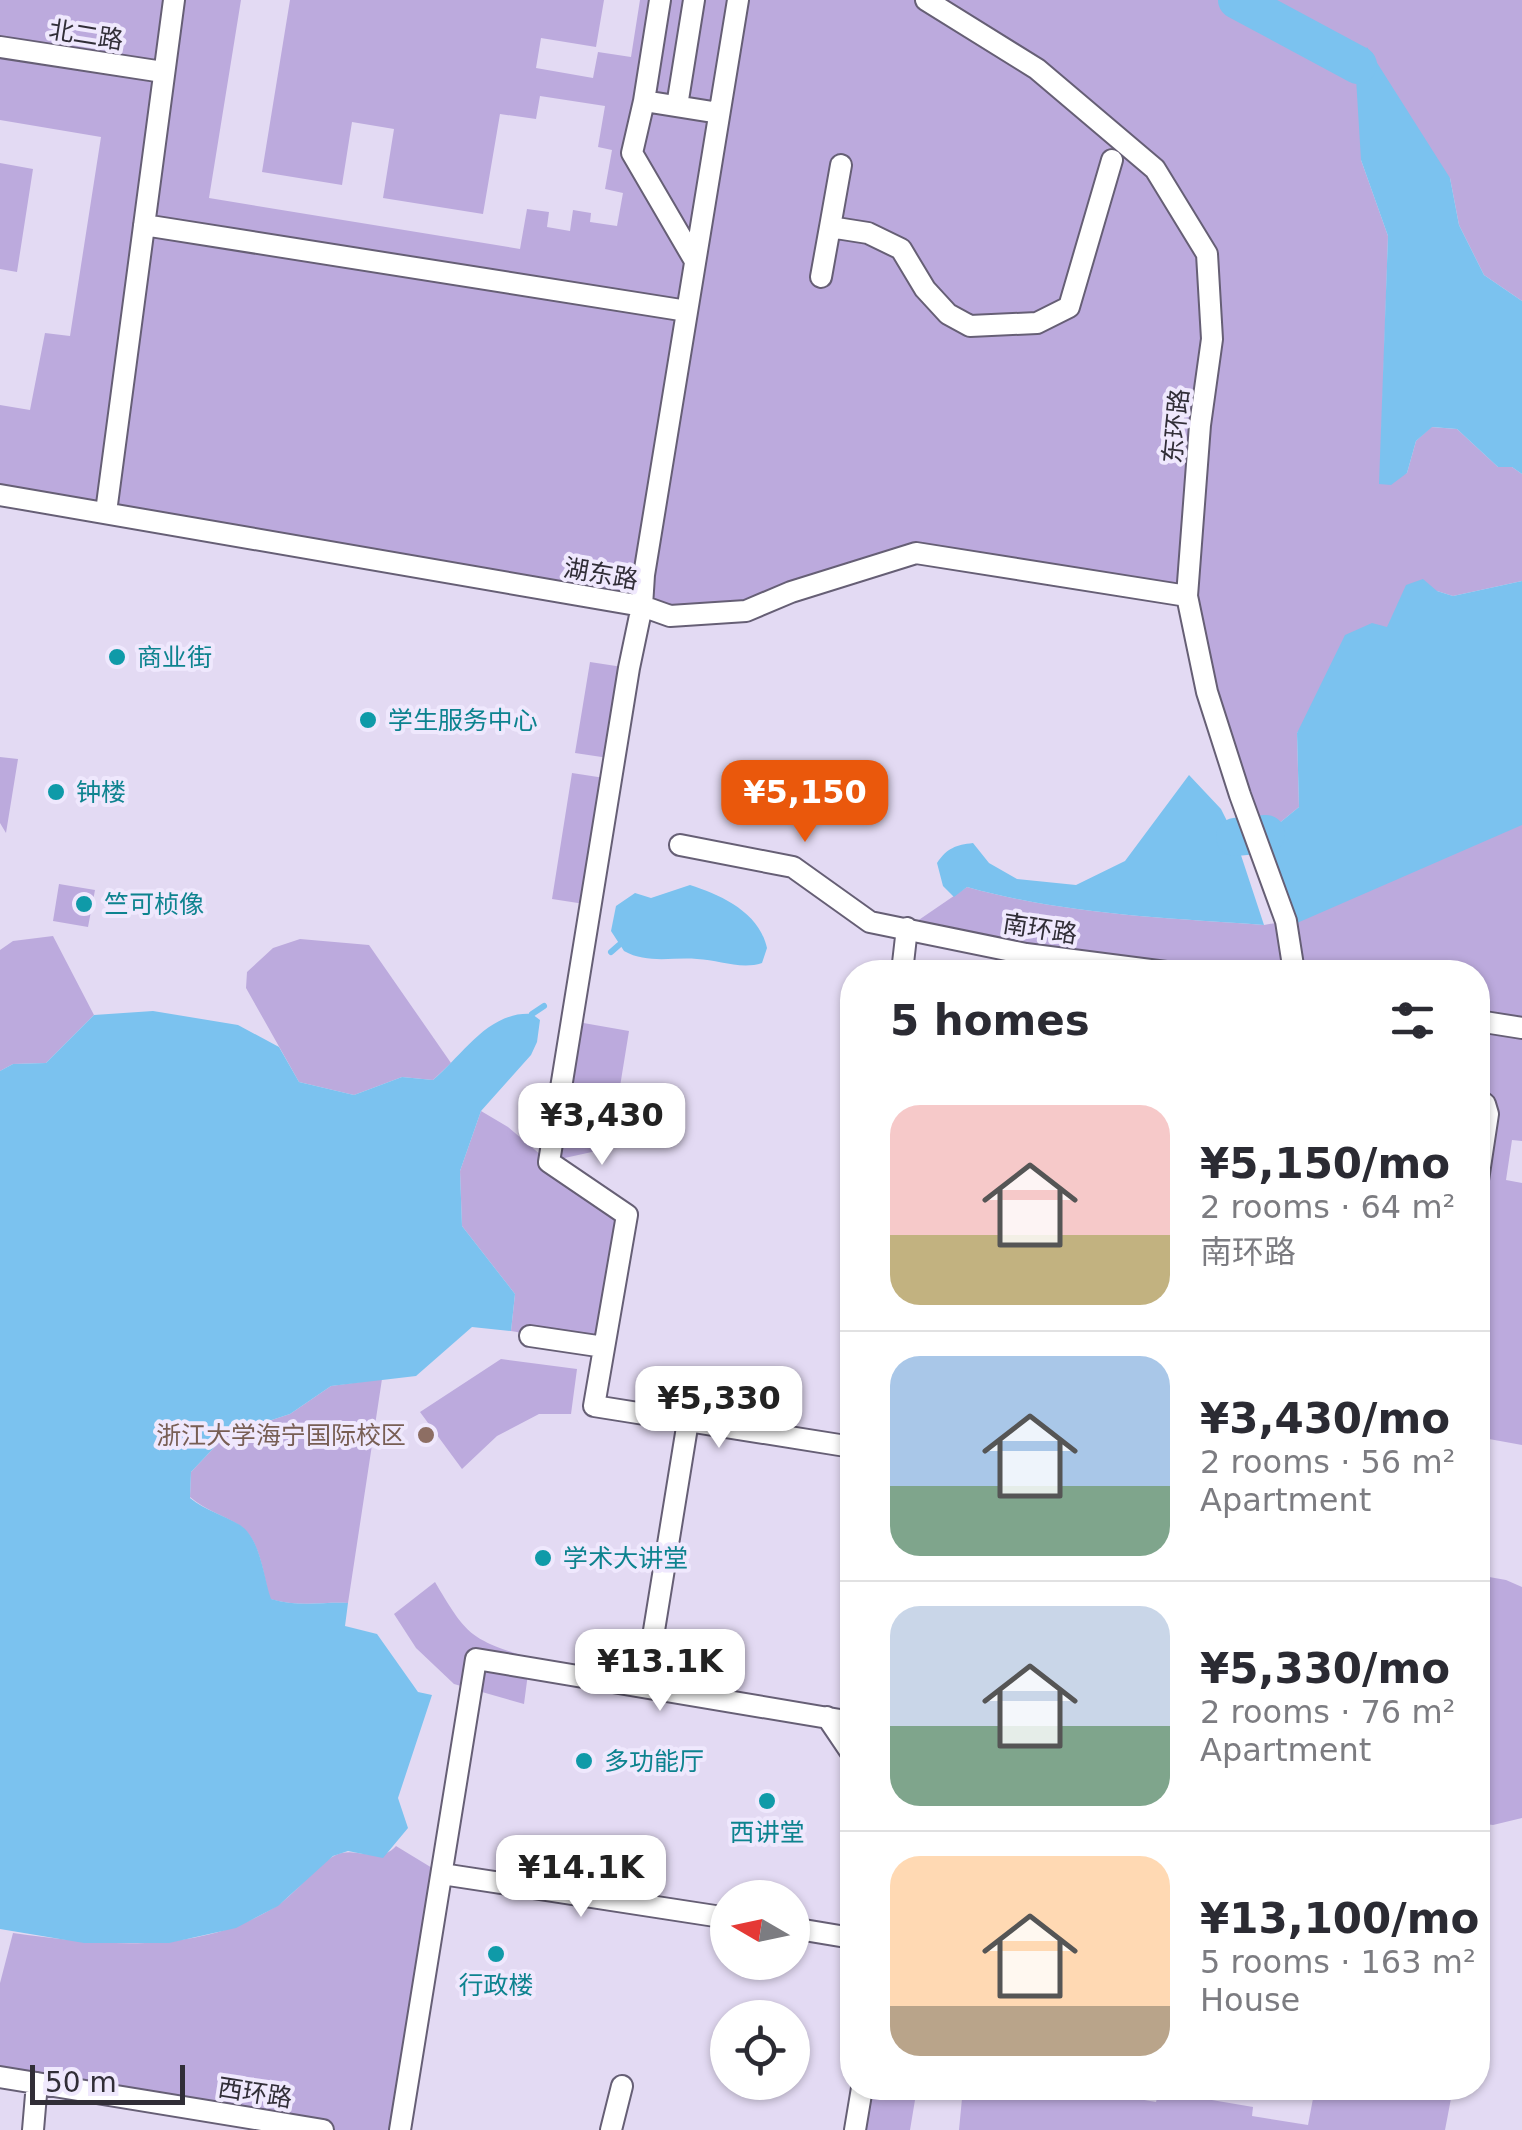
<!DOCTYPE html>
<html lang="en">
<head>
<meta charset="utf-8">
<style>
	:root { --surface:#fff; --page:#f7f7f7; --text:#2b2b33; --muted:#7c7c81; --line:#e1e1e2; --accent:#ea580c }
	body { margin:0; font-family:"DejaVu Sans","Noto Sans SC",sans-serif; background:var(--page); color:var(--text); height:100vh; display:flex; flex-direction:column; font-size:38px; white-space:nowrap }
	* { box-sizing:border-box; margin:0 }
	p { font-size:32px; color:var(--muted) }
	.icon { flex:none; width:55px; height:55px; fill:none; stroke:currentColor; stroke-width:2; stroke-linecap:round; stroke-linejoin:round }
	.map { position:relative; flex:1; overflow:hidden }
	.details { position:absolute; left:840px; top:960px; width:650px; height:1140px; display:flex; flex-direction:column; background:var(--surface); border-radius:40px; box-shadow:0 2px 8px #0004 }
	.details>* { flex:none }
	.needle { width:65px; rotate:279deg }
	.fabs { position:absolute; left:710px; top:1880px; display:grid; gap:20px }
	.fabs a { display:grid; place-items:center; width:100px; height:100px; border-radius:50%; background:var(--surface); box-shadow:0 2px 8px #0004; font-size:50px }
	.scale { position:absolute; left:30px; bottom:25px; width:155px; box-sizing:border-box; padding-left:10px; border:5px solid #312e37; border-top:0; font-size:28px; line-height:35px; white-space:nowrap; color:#312e37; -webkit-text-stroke:8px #efe8fd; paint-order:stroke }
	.price { position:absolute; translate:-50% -85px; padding:0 22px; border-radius:20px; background:#fff; color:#222; font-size:32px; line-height:65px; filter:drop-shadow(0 2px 5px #0008) }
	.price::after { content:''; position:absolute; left:50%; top:60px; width:30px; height:22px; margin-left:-15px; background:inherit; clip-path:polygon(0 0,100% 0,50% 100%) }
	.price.current { background:var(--accent); color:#fff }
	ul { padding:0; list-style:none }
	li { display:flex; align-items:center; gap:30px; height:250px; padding:0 50px }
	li+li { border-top:2px solid var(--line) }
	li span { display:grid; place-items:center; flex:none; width:280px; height:200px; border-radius:30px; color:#555 }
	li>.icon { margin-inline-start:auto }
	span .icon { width:120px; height:120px; fill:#fffc; stroke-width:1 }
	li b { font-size:42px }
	h2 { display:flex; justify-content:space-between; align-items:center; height:120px; padding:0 50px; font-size:42px }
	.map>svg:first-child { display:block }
	.green { fill:#bcaadd }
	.water { fill:#7bc2ef }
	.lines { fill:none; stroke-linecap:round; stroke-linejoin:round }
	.stream { stroke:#7bc2ef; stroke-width:6 }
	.river { stroke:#7bc2ef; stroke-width:38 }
	.minor-casing { stroke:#665f75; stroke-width:24 }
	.minor { stroke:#fff; stroke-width:20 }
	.culture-dot { fill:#0f9aa8; stroke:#efe8fd; stroke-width:4 }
	.education-dot { fill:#8d6e63; stroke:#efe8fd; stroke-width:4 }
	.labels { text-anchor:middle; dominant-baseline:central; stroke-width:8; stroke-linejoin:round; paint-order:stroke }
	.street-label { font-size:25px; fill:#312e37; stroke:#efe8fd }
	.culture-label { font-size:25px; fill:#0d838f; stroke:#efe8fd; text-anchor:start }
	.education-label { font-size:25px; fill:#785e54; stroke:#efe8fd; text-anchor:end }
</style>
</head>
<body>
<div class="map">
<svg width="1522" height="2130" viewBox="0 0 1522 2130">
	<rect width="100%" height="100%" fill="#e3daf3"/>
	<path class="green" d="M 0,0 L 241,0 L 209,198 L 520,249 L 527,209 L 549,212 L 547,227 L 570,231 L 573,210 L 591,213 L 590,222 L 617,226 L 623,193 L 605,189 L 612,150 L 598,147 L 605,106 L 540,96 L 536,119 L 500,114 L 483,214 L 383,198 L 394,129 L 352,122 L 342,185 L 262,172 L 290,0 L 604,0 L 596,47 L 541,38 L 536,68 L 593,78 L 598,52 L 631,57 L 640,0 L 1522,0 L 1522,301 L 1484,275 L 1459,225 L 1450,178 L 1361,160 L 1388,236 L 1380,483 L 1407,473 L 1416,441 L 1431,427 L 1457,429 L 1498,467 L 1512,467 L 1522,474 L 1522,581 L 1453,596 L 1437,591 L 1387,628 L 1297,733 L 1299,807 L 1266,834 L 1240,795 L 1186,596 L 916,553 L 791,592 L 670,616 L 0,495 L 0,405 L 30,410 L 45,333 L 70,336 L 101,137 L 0,120 Z
		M 0,163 L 33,169 L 17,272 L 0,269 Z
		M 590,662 L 629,668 L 615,759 L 575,753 Z
		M 0,757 L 18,759 L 6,833 L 0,823 Z
		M 572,773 L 611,779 L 591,905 L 552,899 Z
		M 1522,824 L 1522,1141 L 1512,1140 L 1506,1180 L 1522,1183 L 1522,1445 L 1478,1437 L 1478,972 L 1023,972 L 1026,955 L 907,928 L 967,887 C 1063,914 1164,918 1264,925 L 1286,921 Z
		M 59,884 L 95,890 L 88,927 L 53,921 Z
		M 53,936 L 94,1015 L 46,1063 L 13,1064 L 0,1071 L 0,950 L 13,941 Z
		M 300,939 L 369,945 L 451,1063 L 433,1080 L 402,1077 L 354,1095 L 299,1082 L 246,988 L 247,972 L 273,948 Z
		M 572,1021 L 629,1031 L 610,1148 L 551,1161 L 627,1215 L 604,1347 L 511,1331 L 515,1294 L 462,1226 L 460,1171 L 481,1111 L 508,1127 L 548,1161 Z
		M 501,1359 L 577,1369 L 571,1414 L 539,1414 L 497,1436 L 462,1469 L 420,1412 Z
		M 382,1379 L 348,1603 C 321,1602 296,1607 270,1599 C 263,1576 261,1539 239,1525 C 223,1515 205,1510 190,1497 L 191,1472 L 226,1435 L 290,1414 L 331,1386 Z
		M 1478,1575 L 1506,1580 L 1522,1587 L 1522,1818 L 1493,1825 L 1478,1823 Z
		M 435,1582 C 467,1636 470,1639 530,1658 L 524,1704 L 454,1684 L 416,1648 L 394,1614 Z
		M 396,1846 L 442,1874 L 400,2130 L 323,2130 L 0,2077 L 0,1983 L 13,1933 C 101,1945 195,1956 275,1907 C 296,1894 311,1870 332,1857 C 355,1843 377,1867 396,1846 Z
		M 862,2088 L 917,2088 L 910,2130 L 855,2130 Z
		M 963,2088 L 1098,2088 L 1098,2092 L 1156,2102 L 1159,2091 L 1253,2107 L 1252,2116 L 1308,2125 L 1315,2088 L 1453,2088 L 1445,2130 L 959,2130 Z"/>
	<path class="water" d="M 1367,47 L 1450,178 L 1459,225 L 1484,275 L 1522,301 L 1522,474 L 1512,467 L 1498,467 L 1457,429 L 1432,427 L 1416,441 L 1407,473 L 1391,485 L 1379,484 L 1388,236 L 1361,160 L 1356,78 L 1358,65 Z
		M 1423,579 L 1437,591 L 1453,596 L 1522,581 L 1522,825 L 1297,923 L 1266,834 L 1299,807 L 1297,733 L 1345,635 L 1372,623 L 1387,627 L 1406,585 Z
		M 1189,775 L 1221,809 L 1235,837 L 1264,925 C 1164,918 1063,914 967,887 L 954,897 L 943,886 L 937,863 C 947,848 956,845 973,843 L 989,863 L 1017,879 L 1076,885 L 1125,861 Z
		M 690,885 C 721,895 759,912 767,948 L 762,963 C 741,970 719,960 697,959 C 672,957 647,964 624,951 L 611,931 L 616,906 L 635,893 L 651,898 Z
		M 153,1011 L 238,1025 L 279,1047 L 299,1082 L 354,1095 L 402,1077 L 433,1080 C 463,1055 488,1011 532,1014 L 540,1020 L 537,1042 L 531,1055 L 481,1111 L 460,1171 L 462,1226 L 515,1294 L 511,1331 L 472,1327 L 416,1376 L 331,1386 L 290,1414 L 226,1435 L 191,1472 L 190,1498 C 205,1510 223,1515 240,1525 C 261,1539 263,1576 271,1599 C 296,1607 322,1602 348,1603 L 345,1626 L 377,1634 L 418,1692 L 432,1695 L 398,1798 L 408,1828 L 383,1858 L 348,1851 L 333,1856 L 278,1906 L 236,1928 L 169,1943 L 84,1943 L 0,1929 L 0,1071 L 13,1064 L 46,1063 L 94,1015 Z"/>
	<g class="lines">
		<path class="stream" d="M 611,952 L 619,945
			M 532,1014 L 544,1006"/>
		<path class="river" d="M 1237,0 L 1358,65
			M 1235,837 L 1266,834"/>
		<g class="minor-casing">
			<path id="minor" d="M 738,0 L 644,575 L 642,606 L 629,668 L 549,1162 L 627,1215 L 594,1406 L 852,1447
				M 926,0 L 1037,69 L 1155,169 L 1207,254 L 1212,339 L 1200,425 L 1187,596 L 1207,692 L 1240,795 L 1286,921 L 1294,972
				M 0,47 L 163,72
				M 644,101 L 660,0
				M 677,106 L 694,0
				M 144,225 L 687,311
				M 830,227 L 841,165
				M 695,261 L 632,153 L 644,101 L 719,113
				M 821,277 L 830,227 L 868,233 L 901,249 L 925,289 L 948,314 L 970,326 L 1037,323 L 1069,307 L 1112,160
				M 0,495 L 642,606 L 670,616 L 746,611 L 791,592 L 916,553 L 1187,596
				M 106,512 L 174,0
				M 680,845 L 793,867 L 870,922 L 1026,954 L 1166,972
				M 902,972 L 907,928
				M 1478,1021 L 1522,1028
				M 1478,1099 L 1485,1104 L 1488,1114 L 1478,1180
				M 530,1336 L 604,1347
				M 645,1686 L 688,1421
				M 827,1717 L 852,1754
				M 442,1874 L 728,1918
				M 792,1928 L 852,1938
				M 0,2077 L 323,2130
				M 33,2130 L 37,2083
				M 400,2130 L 476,1659 L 852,1722
				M 611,2130 L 622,2086
				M 855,2130 L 862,2088"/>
		</g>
		<use href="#minor" class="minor"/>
	</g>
	<g class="culture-dot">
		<circle cx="117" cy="657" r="10"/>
		<circle cx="368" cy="720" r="10"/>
		<circle cx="56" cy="792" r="10"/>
		<circle cx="84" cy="904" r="10"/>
		<circle cx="543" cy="1558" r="10"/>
		<circle cx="584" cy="1761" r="10"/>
		<circle cx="767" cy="1801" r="10"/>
		<circle cx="496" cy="1954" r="10"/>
	</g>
	<circle class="education-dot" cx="426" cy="1435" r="10"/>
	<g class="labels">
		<g class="street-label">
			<text transform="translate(86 35) rotate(9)">北二路</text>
			<text transform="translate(1176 426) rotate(-84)">东环路</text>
			<text transform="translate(601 574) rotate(10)">湖东路</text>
			<text transform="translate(1040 929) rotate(9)">南环路</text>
			<text transform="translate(255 2093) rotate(9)">西环路</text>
		</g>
		<g class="culture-label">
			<text x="137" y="657">商业街</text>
			<text x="388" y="720">学生服务中心</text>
			<text x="76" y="792">钟楼</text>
			<text x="104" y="904">竺可桢像</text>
			<text x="563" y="1558">学术大讲堂</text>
			<text x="604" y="1761">多功能厅</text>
			<text x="767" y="1832" text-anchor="middle">西讲堂</text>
			<text x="496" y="1985" text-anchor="middle">行政楼</text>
		</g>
		<g class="education-label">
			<text x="406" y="1435">浙江大学海宁国际校区</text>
		</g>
	</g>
</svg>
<div class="fabs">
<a><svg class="needle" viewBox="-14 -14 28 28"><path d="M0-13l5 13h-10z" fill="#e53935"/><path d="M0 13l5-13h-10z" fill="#7c7c81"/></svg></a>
<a><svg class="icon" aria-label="locate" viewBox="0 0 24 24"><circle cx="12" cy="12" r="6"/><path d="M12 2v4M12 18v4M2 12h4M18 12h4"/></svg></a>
</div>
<div class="scale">50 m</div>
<b class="price current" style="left:805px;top:845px">¥5,150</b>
<b class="price" style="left:602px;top:1168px">¥3,430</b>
<b class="price" style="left:719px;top:1451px">¥5,330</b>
<b class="price" style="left:660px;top:1714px">¥13.1K</b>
<b class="price" style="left:581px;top:1920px">¥14.1K</b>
<section class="details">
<h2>5 homes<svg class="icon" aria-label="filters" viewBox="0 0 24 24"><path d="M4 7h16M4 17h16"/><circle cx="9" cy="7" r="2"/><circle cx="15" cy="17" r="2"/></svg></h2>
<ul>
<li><span style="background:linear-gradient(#f6c9c9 65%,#c2b280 0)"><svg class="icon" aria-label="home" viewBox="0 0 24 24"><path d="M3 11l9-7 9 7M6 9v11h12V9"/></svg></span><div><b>¥5,150/mo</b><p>2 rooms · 64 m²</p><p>南环路</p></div></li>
<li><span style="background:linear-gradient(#a9c7e8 65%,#7fa58c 0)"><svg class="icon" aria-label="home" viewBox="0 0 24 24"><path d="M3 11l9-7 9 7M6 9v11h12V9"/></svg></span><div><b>¥3,430/mo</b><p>2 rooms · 56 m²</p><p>Apartment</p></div></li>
<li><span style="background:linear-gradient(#c9d6e8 60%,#7fa58c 0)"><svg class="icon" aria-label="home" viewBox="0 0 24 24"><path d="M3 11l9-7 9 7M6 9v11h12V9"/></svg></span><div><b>¥5,330/mo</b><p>2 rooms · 76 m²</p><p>Apartment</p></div></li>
<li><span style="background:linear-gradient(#ffd9b3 75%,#b9a48a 0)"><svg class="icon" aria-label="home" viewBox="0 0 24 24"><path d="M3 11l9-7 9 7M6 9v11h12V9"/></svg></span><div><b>¥13,100/mo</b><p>5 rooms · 163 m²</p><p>House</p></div></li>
</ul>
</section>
</div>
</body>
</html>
